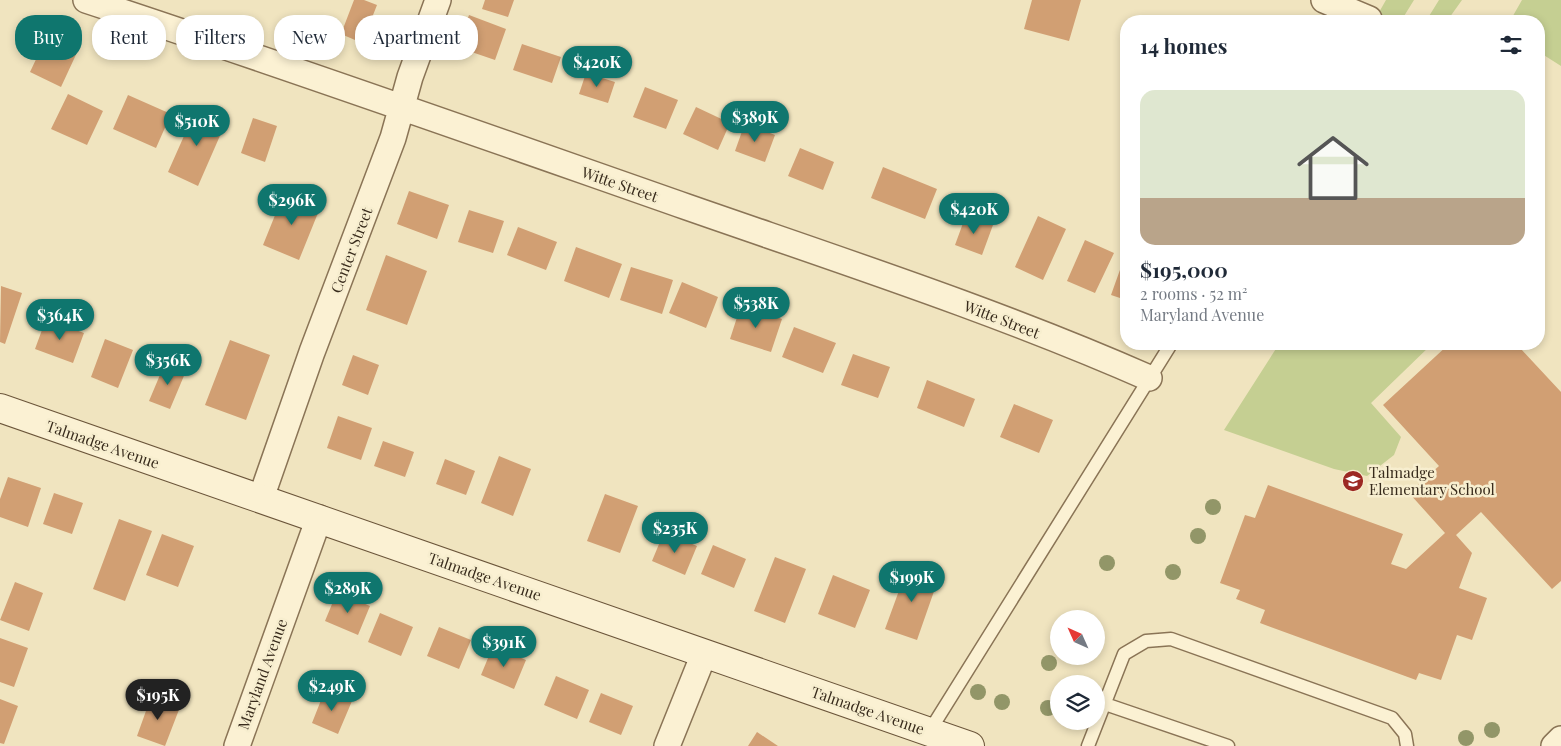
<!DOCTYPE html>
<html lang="en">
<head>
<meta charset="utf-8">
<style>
	:root { --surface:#fff; --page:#f6f6f7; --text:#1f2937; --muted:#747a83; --line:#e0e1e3; --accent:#0f766e }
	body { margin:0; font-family:"Playfair Display",serif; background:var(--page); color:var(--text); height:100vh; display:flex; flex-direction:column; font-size:19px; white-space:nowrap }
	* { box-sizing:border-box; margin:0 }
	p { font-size:16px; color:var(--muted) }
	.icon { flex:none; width:28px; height:28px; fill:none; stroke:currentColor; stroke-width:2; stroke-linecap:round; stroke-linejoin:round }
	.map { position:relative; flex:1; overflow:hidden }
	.sheet { position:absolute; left:1120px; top:15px; width:425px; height:335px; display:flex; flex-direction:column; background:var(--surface); border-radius:20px; box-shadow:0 2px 8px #0003 }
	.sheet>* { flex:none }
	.top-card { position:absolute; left:15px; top:15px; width:475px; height:45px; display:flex; gap:10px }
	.needle { width:32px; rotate:315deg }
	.controls { position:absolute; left:1050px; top:610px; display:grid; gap:10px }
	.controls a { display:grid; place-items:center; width:55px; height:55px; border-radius:50%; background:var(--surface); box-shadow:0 2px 8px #0003; font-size:25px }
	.price { position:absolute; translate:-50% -42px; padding:0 11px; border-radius:18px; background:var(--accent); color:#fff; font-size:16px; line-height:32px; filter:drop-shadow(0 1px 2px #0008) }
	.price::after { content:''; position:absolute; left:50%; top:30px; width:15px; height:11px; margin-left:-8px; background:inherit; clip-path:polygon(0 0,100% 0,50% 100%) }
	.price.on { background:#222; color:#fff }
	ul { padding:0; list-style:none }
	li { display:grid; align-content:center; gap:10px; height:265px; padding:0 20px }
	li+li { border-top:1px solid var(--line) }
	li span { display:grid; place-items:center; height:155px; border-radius:15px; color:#555 }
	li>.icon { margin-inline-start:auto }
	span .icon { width:90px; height:90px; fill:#fffc; stroke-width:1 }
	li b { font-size:21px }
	h2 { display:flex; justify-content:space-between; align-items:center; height:60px; padding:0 20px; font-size:21px }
	.pill { padding:0 18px; border-radius:20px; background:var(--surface); box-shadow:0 2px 8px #0003; font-size:18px; line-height:45px }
	.pill.on { background:var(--accent); color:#fff }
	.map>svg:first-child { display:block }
	.green { fill:#c5cf92 }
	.building { fill:#d19f73 }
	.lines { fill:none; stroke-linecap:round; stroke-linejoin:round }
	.lane-casing { stroke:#8a7456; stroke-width:15 }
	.street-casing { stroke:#8a7456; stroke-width:28 }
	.secondary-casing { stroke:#6b553a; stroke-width:30 }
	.lane { stroke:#fbf1d3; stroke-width:12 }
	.street { stroke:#fbf1d3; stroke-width:25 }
	.secondary { stroke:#fbf1d3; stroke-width:28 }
	.tree { fill:#929668 }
	.labels { text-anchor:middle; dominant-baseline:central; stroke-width:5; stroke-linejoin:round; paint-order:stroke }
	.street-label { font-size:15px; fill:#382b1c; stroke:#f7eecf }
	.poi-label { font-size:15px; fill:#382b1c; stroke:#f7eecf; text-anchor:start }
</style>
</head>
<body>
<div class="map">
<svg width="1561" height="746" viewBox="0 0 1561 746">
	<rect width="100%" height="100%" fill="#f0e4bf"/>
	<path class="green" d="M 1386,0 L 1414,0 L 1401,21 L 1374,21 Z
		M 1439,0 L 1462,0 L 1447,21 L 1426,21 Z
		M 1522,0 L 1561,0 L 1561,66 L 1539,52 L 1539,21 L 1510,21 Z
		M 1279,344 L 1432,344 L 1371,403 L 1401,437 L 1394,455 L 1367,476 L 1334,469 L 1224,430 Z"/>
	<path class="building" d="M 354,0 L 364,0 L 377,5 L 362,43 L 341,34 Z
		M 485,0 L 514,0 L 508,17 L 482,9 Z
		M 1032,0 L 1081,0 L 1069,41 L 1024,29 Z
		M 469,15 L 506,29 L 495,60 L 457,47 Z
		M 49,32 L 80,46 L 61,87 L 30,72 Z
		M 522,44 L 561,57 L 552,83 L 513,70 Z
		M 586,73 L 615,82 L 608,103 L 579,94 Z
		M 645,87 L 678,100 L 666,129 L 633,117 Z
		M 68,94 L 103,111 L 87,145 L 51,129 Z
		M 128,95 L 171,114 L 156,148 L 113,129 Z
		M 696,107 L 730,123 L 718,150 L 683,134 Z
		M 196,109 L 226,122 L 198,186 L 168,172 Z
		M 253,118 L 277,126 L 265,162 L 241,153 Z
		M 745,123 L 775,135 L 765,162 L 735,151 Z
		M 800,148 L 834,162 L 823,190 L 788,176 Z
		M 883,167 L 937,189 L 925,219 L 871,198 Z
		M 409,191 L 449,205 L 437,239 L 397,224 Z
		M 284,193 L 320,208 L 299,260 L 263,245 Z
		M 469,210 L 504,221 L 493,253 L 458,242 Z
		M 966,215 L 993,225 L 982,255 L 955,245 Z
		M 1038,216 L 1066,229 L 1043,280 L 1015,267 Z
		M 518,227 L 557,242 L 546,270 L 507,255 Z
		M 1085,240 L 1114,253 L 1095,293 L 1067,281 Z
		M 576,247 L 622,264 L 609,298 L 564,281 Z
		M 1126,253 L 1126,300 L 1111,295 Z
		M 386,255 L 427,271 L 407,325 L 366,310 Z
		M 631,267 L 673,280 L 662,314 L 620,300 Z
		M 682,282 L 718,297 L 706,328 L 669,313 Z
		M 1,286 L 22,293 L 5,344 L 0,342 Z
		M 741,305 L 782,319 L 771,352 L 730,339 Z
		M 46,319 L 84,333 L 73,363 L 35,349 Z
		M 794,327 L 836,343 L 823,373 L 782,357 Z
		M 105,339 L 133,350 L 118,388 L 91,377 Z
		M 230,340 L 270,355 L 246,420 L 205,405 Z
		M 1449,344 L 1526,344 L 1521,349 L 1561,392 L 1561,581 L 1552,589 L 1481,512 L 1456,535 L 1472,553 L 1459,588 L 1487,598 L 1472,640 L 1457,635 L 1441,680 L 1419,673 L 1416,680 L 1260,623 L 1265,610 L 1236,599 L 1240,590 L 1220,583 L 1245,515 L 1255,518 L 1268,485 L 1403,534 L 1391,564 L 1406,569 L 1445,533 L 1409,493 L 1439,466 L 1383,405 Z
		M 853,354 L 890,367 L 878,398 L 841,385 Z
		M 353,355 L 379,365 L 368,395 L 342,385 Z
		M 165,363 L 186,371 L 170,409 L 149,401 Z
		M 927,380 L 975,399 L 964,427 L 917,408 Z
		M 1014,404 L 1053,420 L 1039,453 L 1000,437 Z
		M 338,416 L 372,428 L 361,460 L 327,448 Z
		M 383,441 L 414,452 L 405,477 L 374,466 Z
		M 499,456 L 531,469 L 513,516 L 481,503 Z
		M 445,459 L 475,471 L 466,495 L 436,484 Z
		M 8,477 L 41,488 L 28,527 L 0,517 L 0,499 Z
		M 54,493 L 83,503 L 72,534 L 43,524 Z
		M 605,494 L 638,506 L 620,553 L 587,541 Z
		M 119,519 L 152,531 L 125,601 L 93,589 Z
		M 664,532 L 697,546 L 685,575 L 652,561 Z
		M 162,534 L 194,546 L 178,587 L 146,575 Z
		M 713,545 L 746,559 L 734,588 L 701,574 Z
		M 775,557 L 806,569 L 785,623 L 754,611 Z
		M 908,566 L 939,577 L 917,640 L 885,629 Z
		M 833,575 L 870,590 L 855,628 L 818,614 Z
		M 15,582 L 43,593 L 29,631 L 0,620 Z
		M 337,592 L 370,606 L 358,635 L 325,621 Z
		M 380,613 L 413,627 L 401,656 L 368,642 Z
		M 439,627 L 471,640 L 459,669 L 427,656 Z
		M 0,638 L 28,648 L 14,687 L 0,682 Z
		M 493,646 L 526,660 L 514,689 L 481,675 Z
		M 556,676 L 589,690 L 577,719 L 544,705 Z
		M 325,690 L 352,701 L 338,734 L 312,723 Z
		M 601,693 L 633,706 L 621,735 L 589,722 Z
		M 151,697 L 180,707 L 165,746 L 137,736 Z
		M 0,699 L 18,706 L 4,744 L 0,743 Z
		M 757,732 L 778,746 L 748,746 Z"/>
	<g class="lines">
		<g class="lane-casing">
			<path id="lane" d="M 1105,704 L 1228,746
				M 929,732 L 1171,344
				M 1088,746 L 1124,654 L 1146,641 L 1171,639 L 1392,718 L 1405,734 L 1407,746"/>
		</g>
		<g class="street-casing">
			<path id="street" d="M 86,0 C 287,66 487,137 687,207 C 842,261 999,312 1149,378
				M 1324,0 L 1369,19
				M 261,498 L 312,352 L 393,138 L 410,77 L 438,0
				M 237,746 L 319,518
				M 667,746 L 704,654
				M 1554,746 L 1561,739"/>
		</g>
		<g class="secondary-casing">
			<path id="secondary" d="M 0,408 L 970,746"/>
		</g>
		<use href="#lane" class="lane"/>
		<use href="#street" class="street"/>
		<use href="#secondary" class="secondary"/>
	</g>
	<g class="tree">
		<circle cx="1213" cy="507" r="8"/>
		<circle cx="1198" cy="536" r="8"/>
		<circle cx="1107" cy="563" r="8"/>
		<circle cx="1173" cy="572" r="8"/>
		<circle cx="1049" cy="663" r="8"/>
		<circle cx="978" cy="692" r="8"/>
		<circle cx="1002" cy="702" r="8"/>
		<circle cx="1048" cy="708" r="8"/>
		<circle cx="1492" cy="730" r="8"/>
		<circle cx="1466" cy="738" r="8"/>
	</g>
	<defs>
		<g id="school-disc" transform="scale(1.125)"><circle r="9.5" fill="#9c2823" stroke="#f7eecf"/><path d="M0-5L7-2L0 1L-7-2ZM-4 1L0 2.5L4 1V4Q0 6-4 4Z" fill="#fff"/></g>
	</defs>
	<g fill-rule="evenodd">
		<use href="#school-disc" x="1353" y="481"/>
	</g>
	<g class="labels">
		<g class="street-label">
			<text transform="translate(620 184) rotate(19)">Witte Street</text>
			<text transform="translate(351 250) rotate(-69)">Center Street</text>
			<text transform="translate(1002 319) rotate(21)">Witte Street</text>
			<text transform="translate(103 444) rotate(19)">Talmadge Avenue</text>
			<text transform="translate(485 576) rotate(19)">Talmadge Avenue</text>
			<text transform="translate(262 674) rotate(-70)">Maryland Avenue</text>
			<text transform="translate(868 710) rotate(19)">Talmadge Avenue</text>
		</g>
		<g class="poi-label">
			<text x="1369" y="472">Talmadge<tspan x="1369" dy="17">Elementary School</tspan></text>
		</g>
	</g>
</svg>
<div class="controls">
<a><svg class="needle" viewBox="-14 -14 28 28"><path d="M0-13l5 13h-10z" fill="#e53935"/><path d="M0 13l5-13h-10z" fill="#747a83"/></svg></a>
<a><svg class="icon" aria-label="layers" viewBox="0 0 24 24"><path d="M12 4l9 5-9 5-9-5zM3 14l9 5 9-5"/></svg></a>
</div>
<b class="price" style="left:597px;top:88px">$420K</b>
<b class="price" style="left:755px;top:143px">$389K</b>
<b class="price" style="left:197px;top:147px">$510K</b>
<b class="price" style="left:292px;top:226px">$296K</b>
<b class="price" style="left:974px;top:235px">$420K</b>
<b class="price" style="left:756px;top:329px">$538K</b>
<b class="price" style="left:60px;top:341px">$364K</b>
<b class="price" style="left:168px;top:386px">$356K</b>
<b class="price" style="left:675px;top:554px">$235K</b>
<b class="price" style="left:912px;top:603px">$199K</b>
<b class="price" style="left:348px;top:614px">$289K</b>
<b class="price" style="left:504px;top:668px">$391K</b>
<b class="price" style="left:332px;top:712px">$249K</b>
<b class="price on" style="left:158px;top:721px">$195K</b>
<div class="top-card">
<a class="pill on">Buy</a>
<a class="pill">Rent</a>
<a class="pill">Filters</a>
<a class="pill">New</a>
<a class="pill">Apartment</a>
</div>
<section class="sheet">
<h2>14 homes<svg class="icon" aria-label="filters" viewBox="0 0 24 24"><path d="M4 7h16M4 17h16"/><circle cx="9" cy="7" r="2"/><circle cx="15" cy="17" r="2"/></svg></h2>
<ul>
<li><span style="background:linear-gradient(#dfe7d0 70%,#b9a48a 0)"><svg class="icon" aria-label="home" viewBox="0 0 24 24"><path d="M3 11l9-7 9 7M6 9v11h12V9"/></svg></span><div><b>$195,000</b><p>2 rooms · 52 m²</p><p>Maryland Avenue</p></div></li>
</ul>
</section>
</div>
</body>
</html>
